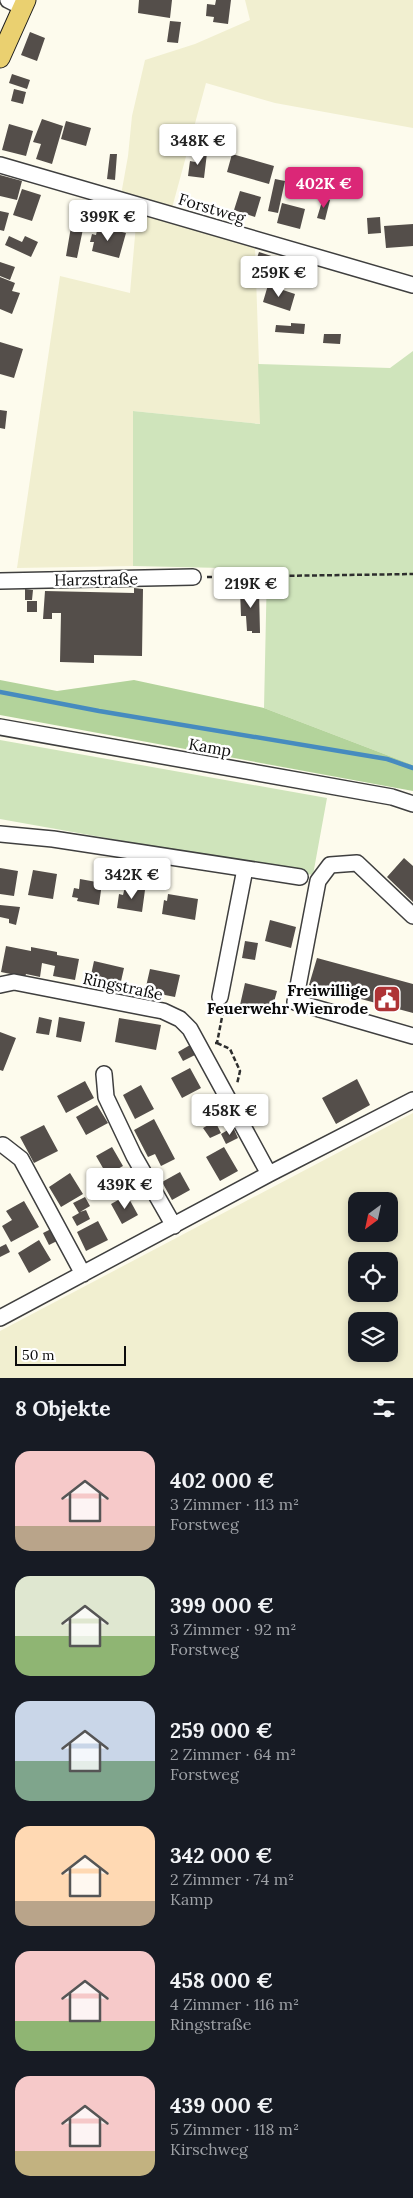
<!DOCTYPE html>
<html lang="de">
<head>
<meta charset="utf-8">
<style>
	:root { --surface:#171b24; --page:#20242c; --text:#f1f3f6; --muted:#9ea1a6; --accent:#db2777 }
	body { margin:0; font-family:Lora,serif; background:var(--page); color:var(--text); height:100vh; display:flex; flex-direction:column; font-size:19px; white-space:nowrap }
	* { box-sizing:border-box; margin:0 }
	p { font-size:16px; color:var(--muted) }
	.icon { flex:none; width:28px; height:28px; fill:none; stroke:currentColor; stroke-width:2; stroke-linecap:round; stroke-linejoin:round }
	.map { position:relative; height:1378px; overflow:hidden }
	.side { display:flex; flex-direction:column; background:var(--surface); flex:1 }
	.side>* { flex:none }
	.needle { width:32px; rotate:213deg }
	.fabs { position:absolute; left:348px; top:1192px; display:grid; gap:10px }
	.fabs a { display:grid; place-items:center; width:50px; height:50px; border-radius:10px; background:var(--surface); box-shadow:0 2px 8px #0003; font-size:25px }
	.scale { position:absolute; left:15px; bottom:12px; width:111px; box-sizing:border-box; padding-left:5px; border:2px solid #0c0c0c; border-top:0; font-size:14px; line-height:18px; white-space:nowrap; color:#0c0c0c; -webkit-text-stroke:4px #fff; paint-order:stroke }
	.price { position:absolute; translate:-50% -42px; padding:0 11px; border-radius:5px; background:#fff; color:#222; font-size:16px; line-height:32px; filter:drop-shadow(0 1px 2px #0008) }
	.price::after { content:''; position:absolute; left:50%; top:30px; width:15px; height:11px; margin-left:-8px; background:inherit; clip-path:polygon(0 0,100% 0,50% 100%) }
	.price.current { background:var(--accent); color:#fff }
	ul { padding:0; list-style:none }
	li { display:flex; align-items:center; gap:15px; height:125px; padding:0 15px }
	li span { display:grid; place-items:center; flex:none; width:140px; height:100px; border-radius:15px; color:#555 }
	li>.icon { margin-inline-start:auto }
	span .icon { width:60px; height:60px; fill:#fffc; stroke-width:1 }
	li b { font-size:21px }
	h2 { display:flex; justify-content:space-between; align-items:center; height:60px; padding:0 15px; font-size:21px }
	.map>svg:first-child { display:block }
	.farmland { fill:#f1efd0; fill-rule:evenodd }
	.green { fill:#cfe4bb }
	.forest { fill:#b3d39b }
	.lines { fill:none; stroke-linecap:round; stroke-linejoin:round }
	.stream { stroke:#468bbf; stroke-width:4.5 }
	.building { fill:#544e4a }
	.minor-casing { stroke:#3f3f3f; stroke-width:18 }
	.major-casing { stroke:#1d1d1d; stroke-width:21 }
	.path { stroke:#2e2e2e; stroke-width:2.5; stroke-dasharray:5 2.5; stroke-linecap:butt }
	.minor { stroke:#fff; stroke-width:15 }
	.major { stroke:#ead070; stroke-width:19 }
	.labels { text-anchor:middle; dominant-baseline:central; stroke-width:5; stroke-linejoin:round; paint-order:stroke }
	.street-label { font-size:16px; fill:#0c0c0c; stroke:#fff }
	.poi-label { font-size:16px; font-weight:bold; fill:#0c0c0c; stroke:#fff; text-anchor:end }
</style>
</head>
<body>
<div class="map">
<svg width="413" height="1378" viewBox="0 0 413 1378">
	<rect width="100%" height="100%" fill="#fdfbed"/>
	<path class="farmland" d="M 245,0 L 413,0 L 413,128 L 275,103 L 206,83 L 172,208 L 121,195 L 128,156 L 132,116 L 145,60 L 195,44 L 250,20 Z
		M 137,213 L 255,247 L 261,424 L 133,411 L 133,566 L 17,568 L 60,276 L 130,293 Z
		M 413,1113 L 413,1378 L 0,1378 L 0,1331 ZM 389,1201 L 389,1234 L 356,1234 L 356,1201 ZM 389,1261 L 389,1294 L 356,1294 L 356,1261 ZM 389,1321 L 389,1354 L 356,1354 L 356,1321 Z"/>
	<path class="green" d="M 413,351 L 413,765 L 264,708 L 267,569 L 133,566 L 133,411 L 260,424 L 258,364 L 390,368 Z
		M 0,740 L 327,798 L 313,875 L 0,819 Z"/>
	<path class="forest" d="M 0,680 L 57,691 L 134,680 L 264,708 L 413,765 L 413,791 L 0,715 Z"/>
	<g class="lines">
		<path class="stream" d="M 0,692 L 99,711 L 387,759 L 413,768"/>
	</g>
	<path class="building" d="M 139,0 L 172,0 L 170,18 L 138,13 Z
		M 216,0 L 231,0 L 228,24 L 213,22 L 214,17 L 206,16 L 207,4 L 215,5 Z
		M 170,21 L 181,22 L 178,43 L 167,42 Z
		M 30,32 L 45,38 L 37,61 L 21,55 Z
		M 12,74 L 30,80 L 27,89 L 9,83 Z
		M 14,89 L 26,92 L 23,104 L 11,101 Z
		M 42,119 L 63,126 L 52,164 L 36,159 L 41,144 L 33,142 Z
		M 66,121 L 91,128 L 86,146 L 61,139 Z
		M 9,124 L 33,131 L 26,156 L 2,150 Z
		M 196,152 L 207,153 L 204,178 L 188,176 L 190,161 L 195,162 Z
		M 110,154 L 117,154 L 115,180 L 107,179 Z
		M 232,154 L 274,166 L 269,184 L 227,172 Z
		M 0,175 L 22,181 L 17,200 L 0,196 Z
		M 275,179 L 285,181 L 278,213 L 268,211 Z
		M 22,189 L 41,195 L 32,221 L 13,215 Z
		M 240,191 L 261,197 L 255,217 L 234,210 Z
		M 323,198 L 330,200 L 325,220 L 317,218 Z
		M 282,203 L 305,209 L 300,229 L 277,223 Z
		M 0,211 L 9,213 L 4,231 L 0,230 Z
		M 380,217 L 381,233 L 368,234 L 367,218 Z
		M 413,224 L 413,246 L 386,248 L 384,226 Z
		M 98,226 L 126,233 L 119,258 L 92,251 L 94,242 L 90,242 L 92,234 L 96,235 Z
		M 71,227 L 83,229 L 77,258 L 66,256 Z
		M 9,236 L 22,242 L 25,236 L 38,242 L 31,257 L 5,245 Z
		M 259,252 L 293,263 L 286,285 L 261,277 L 264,270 L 254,267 Z
		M 0,262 L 15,267 L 10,280 L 0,276 Z
		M 0,277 L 15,283 L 12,291 L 20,293 L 12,314 L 0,309 Z
		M 268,285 L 295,294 L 290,311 L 263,302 Z
		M 291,323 L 305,324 L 304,334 L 275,332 L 276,325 L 291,326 Z
		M 324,334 L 341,334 L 340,344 L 323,343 Z
		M 0,342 L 23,349 L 14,378 L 0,374 Z
		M 0,410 L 7,411 L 5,429 L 0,428 Z
		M 134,588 L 143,589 L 142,656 L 94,655 L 94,663 L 60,662 L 61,613 L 52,613 L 52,619 L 43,619 L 45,591 L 134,593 Z
		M 25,589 L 33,590 L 32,600 L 25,600 Z
		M 240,590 L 259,590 L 260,633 L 252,633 L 252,631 L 247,631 L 246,616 L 241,616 Z
		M 27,601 L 37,601 L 37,612 L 27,612 Z
		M 404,858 L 413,866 L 413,902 L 387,877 Z
		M 0,868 L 18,871 L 14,896 L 0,894 Z
		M 33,870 L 57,874 L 53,899 L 28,895 Z
		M 80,879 L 102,883 L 99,905 L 77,901 L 78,898 L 72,897 L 74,888 L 79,889 Z
		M 125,887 L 145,890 L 142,912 L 117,908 L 119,894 L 123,895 Z
		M 168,894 L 198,899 L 195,920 L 162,914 L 164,900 L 167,901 Z
		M 0,905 L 20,907 L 16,925 L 9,923 L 9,919 L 0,917 Z
		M 270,920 L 296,927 L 291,948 L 265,941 Z
		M 245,941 L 258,943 L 255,960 L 242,958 Z
		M 6,946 L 31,951 L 31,947 L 57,952 L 57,955 L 79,959 L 75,980 L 53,976 L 55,966 L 42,963 L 40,977 L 26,974 L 25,977 L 1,972 Z
		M 317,958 L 413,984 L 413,1013 L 309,985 Z
		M 94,961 L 124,968 L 119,990 L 89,984 Z
		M 150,969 L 180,975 L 175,997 L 145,991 Z
		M 245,983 L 277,991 L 271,1013 L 260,1010 L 259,1016 L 250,1013 L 251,1008 L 240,1005 Z
		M 39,1017 L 52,1020 L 49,1035 L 36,1033 Z
		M 59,1017 L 85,1022 L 81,1042 L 56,1037 Z
		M 119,1018 L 161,1025 L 156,1050 L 115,1042 Z
		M 0,1032 L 16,1038 L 3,1071 L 0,1070 Z
		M 190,1045 L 195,1055 L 183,1061 L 178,1052 Z
		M 190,1068 L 201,1088 L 182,1098 L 171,1078 Z
		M 357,1079 L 370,1105 L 336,1124 L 322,1098 Z
		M 85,1081 L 94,1098 L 66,1113 L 57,1096 Z
		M 141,1085 L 154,1109 L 135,1119 L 123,1095 Z
		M 97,1105 L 108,1123 L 86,1135 L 76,1117 Z
		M 154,1119 L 175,1159 L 161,1166 L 155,1154 L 148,1157 L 134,1130 Z
		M 215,1121 L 221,1133 L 210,1138 L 203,1128 Z
		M 44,1125 L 58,1151 L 34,1163 L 20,1137 Z
		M 233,1127 L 238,1138 L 226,1144 L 221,1134 Z
		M 112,1147 L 123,1166 L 107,1175 L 96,1156 Z
		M 224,1147 L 238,1171 L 220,1181 L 206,1157 Z
		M 180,1172 L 190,1190 L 172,1200 L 162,1182 Z
		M 70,1173 L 83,1194 L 61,1207 L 49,1187 Z
		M 140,1176 L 148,1194 L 138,1199 L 129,1182 Z
		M 127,1195 L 138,1215 L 122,1224 L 111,1204 Z
		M 85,1197 L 90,1206 L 80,1212 L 86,1210 L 90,1219 L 77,1226 L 72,1217 L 79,1213 L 73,1203 Z
		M 24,1201 L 39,1227 L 11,1242 L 2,1226 L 12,1220 L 6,1211 Z
		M 98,1221 L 108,1240 L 86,1251 L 77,1232 Z
		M 55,1227 L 61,1239 L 49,1245 L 43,1233 Z
		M 39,1240 L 51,1260 L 29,1273 L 18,1253 Z
		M 6,1244 L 10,1252 L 0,1257 L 0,1247 Z"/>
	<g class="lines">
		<g class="minor-casing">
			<path id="minor" d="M 8,0 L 22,7
				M 0,165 L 413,285
				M 0,581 L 193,577
				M 0,727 L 392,797 L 413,804
				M 0,834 L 53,839 L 300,877
				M 413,916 L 357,863 L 330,865 L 318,881 L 295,1002 L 413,1036
				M 0,985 L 14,982 L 163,1011 L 180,1019 L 190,1029 L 269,1174
				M 220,997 L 245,869
				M 104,1074 L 106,1097 L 134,1156 L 174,1226
				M 3,1145 L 21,1159 L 83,1274
				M 0,1318 L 269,1174 L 413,1100"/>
		</g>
		<g class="major-casing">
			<path id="major" d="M 0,58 L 26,0"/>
		</g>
		<path class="path" d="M 207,577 L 413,574
			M 215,1043 L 217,1043 L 223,1012
			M 217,1043 L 230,1049 L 240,1071 L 237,1084"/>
		<use href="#minor" class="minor"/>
		<use href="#major" class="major"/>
	</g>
	<defs>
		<g id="civic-square" transform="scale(1.4375)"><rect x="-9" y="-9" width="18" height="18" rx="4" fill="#ae3335" stroke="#fff"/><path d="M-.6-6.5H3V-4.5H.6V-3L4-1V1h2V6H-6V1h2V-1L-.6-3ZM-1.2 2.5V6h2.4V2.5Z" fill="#fff"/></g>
	</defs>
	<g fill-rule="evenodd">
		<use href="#civic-square" x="387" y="999"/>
	</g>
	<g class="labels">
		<g class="street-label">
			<text transform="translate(212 208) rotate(17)">Forstweg</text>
			<text transform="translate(96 579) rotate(-1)">Harzstraße</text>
			<text transform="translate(210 747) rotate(10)">Kamp</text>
			<text transform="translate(123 986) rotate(12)">Ringstraße</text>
		</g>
		<g class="poi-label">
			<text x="368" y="990">Freiwillige<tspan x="368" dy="18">Feuerwehr Wienrode</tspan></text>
		</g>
	</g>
</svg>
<div class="fabs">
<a><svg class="needle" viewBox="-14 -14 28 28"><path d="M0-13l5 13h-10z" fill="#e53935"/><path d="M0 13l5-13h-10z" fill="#9ea1a6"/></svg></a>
<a><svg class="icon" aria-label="locate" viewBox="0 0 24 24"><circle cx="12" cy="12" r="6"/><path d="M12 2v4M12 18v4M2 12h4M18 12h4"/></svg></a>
<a><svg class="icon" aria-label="layers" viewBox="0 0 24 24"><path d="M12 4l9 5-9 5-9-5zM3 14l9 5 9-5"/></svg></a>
</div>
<div class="scale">50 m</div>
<b class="price" style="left:198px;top:166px">348K €</b>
<b class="price current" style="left:324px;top:209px">402K €</b>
<b class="price" style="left:108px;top:242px">399K €</b>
<b class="price" style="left:279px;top:298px">259K €</b>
<b class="price" style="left:251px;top:609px">219K €</b>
<b class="price" style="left:132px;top:900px">342K €</b>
<b class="price" style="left:230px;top:1136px">458K €</b>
<b class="price" style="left:125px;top:1210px">439K €</b>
</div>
<section class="side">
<h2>8 Objekte<svg class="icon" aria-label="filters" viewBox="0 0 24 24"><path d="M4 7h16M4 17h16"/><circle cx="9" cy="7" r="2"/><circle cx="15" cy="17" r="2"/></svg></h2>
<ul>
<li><span style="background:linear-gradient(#f6c9c9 75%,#b9a48a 0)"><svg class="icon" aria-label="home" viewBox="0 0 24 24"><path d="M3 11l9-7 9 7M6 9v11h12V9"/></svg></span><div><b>402 000 €</b><p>3 Zimmer · 113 m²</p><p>Forstweg</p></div></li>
<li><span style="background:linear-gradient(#dfe7d0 60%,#8fb573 0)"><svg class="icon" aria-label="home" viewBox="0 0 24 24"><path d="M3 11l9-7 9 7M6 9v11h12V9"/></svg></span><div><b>399 000 €</b><p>3 Zimmer · 92 m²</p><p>Forstweg</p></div></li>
<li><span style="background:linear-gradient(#c9d6e8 60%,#7fa58c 0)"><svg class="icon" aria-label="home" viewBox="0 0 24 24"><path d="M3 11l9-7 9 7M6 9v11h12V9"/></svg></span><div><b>259 000 €</b><p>2 Zimmer · 64 m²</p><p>Forstweg</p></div></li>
<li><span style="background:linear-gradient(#ffd9b3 75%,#b9a48a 0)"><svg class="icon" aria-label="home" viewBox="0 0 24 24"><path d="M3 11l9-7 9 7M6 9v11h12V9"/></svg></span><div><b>342 000 €</b><p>2 Zimmer · 74 m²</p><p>Kamp</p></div></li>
<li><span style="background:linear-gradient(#f6c9c9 70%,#8fb573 0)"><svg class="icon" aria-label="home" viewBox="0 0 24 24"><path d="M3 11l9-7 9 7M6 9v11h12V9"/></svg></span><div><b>458 000 €</b><p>4 Zimmer · 116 m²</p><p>Ringstraße</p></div></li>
<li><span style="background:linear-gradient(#f6c9c9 75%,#c2b280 0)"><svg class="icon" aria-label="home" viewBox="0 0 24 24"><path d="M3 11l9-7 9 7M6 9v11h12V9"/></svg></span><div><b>439 000 €</b><p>5 Zimmer · 118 m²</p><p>Kirschweg</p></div></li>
</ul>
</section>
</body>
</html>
